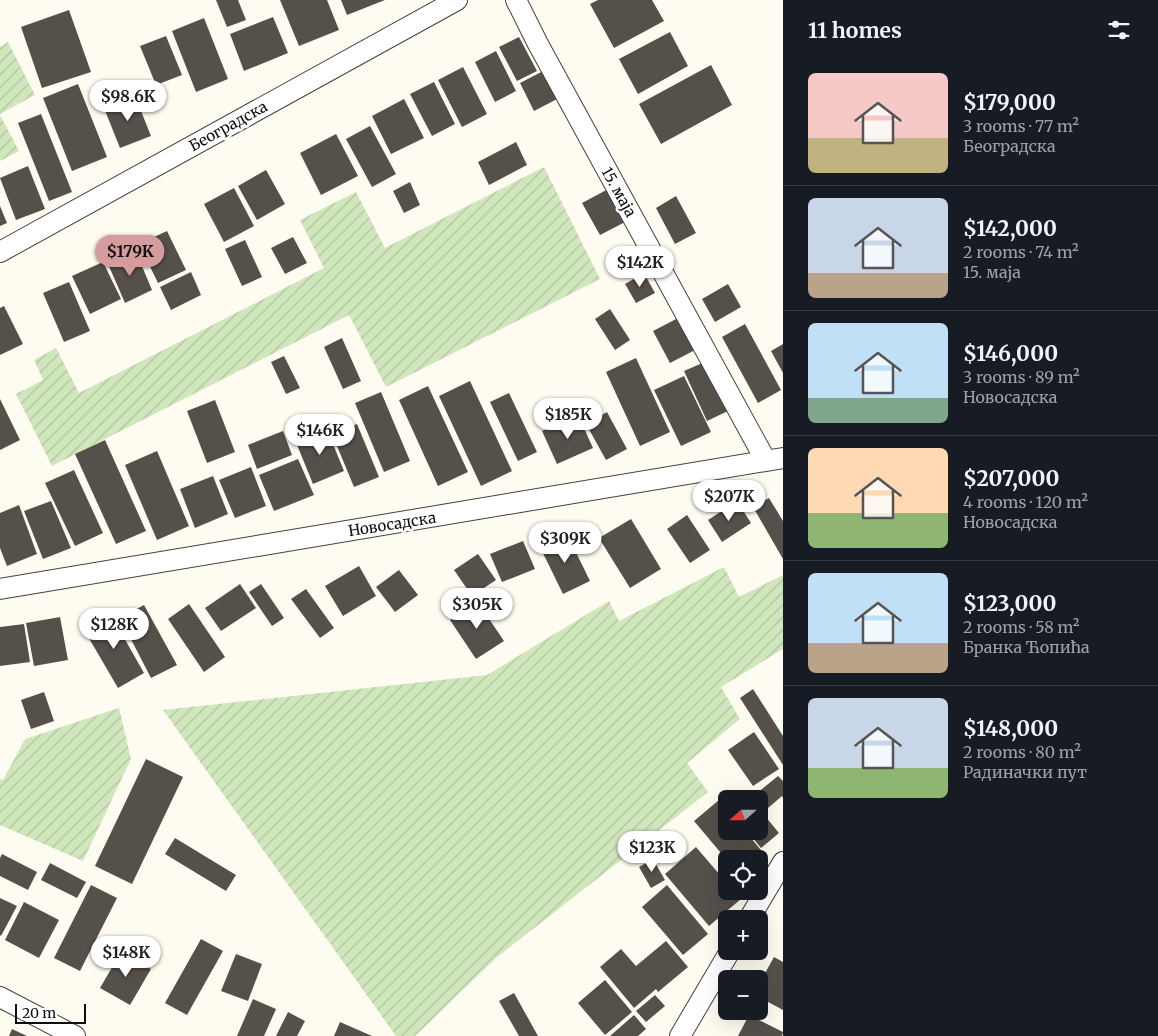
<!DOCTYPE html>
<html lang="en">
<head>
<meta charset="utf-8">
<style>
	:root { --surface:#171b24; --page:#20242c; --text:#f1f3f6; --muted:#9ea1a6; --line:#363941; --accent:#d69b9c }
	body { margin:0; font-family:Merriweather,serif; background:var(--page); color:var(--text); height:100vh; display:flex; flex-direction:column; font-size:19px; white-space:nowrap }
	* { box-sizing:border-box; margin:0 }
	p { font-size:16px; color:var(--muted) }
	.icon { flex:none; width:28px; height:28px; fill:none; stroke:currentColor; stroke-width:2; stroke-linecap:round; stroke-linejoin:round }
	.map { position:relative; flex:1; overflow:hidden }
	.drawer { display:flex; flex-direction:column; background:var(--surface); width:375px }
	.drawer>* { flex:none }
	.needle { width:32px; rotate:249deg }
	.fabs { position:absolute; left:718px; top:790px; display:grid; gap:10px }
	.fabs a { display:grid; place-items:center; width:50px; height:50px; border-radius:8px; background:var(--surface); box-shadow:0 5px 20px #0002; font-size:25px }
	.scale { position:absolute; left:15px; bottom:12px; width:71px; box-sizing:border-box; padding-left:5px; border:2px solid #0e0e0e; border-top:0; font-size:14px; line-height:18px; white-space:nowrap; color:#0e0e0e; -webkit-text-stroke:4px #fff; paint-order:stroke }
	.price { position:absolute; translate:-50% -42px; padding:0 11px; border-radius:18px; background:#fff; color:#222; font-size:16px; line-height:32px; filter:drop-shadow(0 1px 2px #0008) }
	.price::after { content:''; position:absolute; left:50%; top:30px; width:15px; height:11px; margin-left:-8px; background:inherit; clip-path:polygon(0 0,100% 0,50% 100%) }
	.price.active { background:var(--accent); color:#111 }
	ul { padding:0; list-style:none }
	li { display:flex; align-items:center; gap:15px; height:125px; padding:0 25px }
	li+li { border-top:1px solid var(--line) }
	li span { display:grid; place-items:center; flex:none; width:140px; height:100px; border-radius:8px; color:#555 }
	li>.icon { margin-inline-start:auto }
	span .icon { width:60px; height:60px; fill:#fffc; stroke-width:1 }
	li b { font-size:21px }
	h2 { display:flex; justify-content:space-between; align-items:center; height:60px; padding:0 25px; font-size:21px }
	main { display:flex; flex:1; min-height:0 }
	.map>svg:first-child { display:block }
	.garden { fill:url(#garden-furrows) }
	.building { fill:#56504b }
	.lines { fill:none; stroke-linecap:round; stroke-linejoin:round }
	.minor-casing { stroke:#414141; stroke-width:22 }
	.minor { stroke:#fff; stroke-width:20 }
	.labels { text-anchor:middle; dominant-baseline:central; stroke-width:5; stroke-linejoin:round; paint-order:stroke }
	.street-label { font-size:15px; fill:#0e0e0e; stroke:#fff }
</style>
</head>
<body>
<main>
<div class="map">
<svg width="783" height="1036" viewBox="0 0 783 1036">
	<defs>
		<pattern id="garden-furrows" width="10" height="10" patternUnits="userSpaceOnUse" patternTransform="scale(1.25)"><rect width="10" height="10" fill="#d0e6bc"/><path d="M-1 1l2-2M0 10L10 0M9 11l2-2" fill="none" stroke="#b1c4a0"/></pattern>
	</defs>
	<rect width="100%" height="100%" fill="#fefcf0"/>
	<path class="garden" d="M 8,42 L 35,95 L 0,114 L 0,47 Z
		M 0,115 L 19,151 L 0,161 Z
		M 544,167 L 600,279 L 386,387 L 349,315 L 52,466 L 16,394 L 43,380 L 34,360 L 56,348 L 79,393 L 324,268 L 300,220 L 356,192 L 385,248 Z
		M 724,567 L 739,597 L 783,575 L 783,649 L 721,687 L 740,719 L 687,763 L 708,792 L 496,958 L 415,1036 L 396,1036 L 163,710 L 487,675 L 609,601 L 619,621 Z
		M 119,708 L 131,759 L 83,861 L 0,825 L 0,779 L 3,780 L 25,739 Z"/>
	<path class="building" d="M 216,0 L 238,0 L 246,20 L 227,27 Z
		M 280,0 L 327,0 L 339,30 L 299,46 Z
		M 341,0 L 385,0 L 347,15 Z
		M 598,0 L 652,0 L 664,21 L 614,48 L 590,4 Z
		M 69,10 L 91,72 L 42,88 L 21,27 Z
		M 273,17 L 288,53 L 244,71 L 230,34 Z
		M 204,18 L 228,79 L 196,92 L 172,31 Z
		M 670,32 L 688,66 L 638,94 L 619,59 Z
		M 166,36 L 182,75 L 156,85 L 140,46 Z
		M 519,37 L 537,71 L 517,81 L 499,47 Z
		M 496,51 L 516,91 L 495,102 L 475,62 Z
		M 711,65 L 732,105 L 661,144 L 639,104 Z
		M 463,67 L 487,114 L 462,127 L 438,80 Z
		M 547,69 L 561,97 L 534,111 L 520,83 Z
		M 434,82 L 455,124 L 432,136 L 410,94 Z
		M 78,84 L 107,157 L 72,171 L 43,98 Z
		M 135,96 L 151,136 L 120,148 L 104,108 Z
		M 404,99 L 424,138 L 391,154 L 372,116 Z
		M 41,114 L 72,192 L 49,201 L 18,123 Z
		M 370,126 L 396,174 L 372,187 L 346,139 Z
		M 336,134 L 358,176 L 321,195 L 300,153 Z
		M 516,142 L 527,165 L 489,185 L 478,162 Z
		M 28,166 L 45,209 L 16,220 L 0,178 Z
		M 266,170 L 285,204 L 257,220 L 238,186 Z
		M 410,182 L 420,205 L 404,213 L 393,191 Z
		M 612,187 L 629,220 L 600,235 L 582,203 Z
		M 234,188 L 254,226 L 224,242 L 204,204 Z
		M 676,196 L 696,233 L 675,244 L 656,208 Z
		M 0,206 L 7,223 L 0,226 Z
		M 167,231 L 186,270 L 158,283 L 139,244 Z
		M 293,237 L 307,263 L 285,274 L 271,248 Z
		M 245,240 L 262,277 L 242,286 L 225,249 Z
		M 136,252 L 152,290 L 125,303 L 108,264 Z
		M 103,262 L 121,299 L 90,314 L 72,276 Z
		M 191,272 L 201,295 L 171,310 L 160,287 Z
		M 644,273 L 655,293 L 636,303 L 625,284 Z
		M 69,282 L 90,331 L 64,342 L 43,293 Z
		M 728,284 L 741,307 L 715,322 L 702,299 Z
		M 4,306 L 23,344 L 0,355 L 0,308 Z
		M 610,309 L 630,340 L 615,350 L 595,319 Z
		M 680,317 L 697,349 L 670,363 L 653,331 Z
		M 745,324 L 781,390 L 758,403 L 722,337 Z
		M 342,338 L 361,381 L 343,389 L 324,347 Z
		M 783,344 L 783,373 L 771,351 Z
		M 284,356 L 300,388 L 286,394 L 271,362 Z
		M 636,358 L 670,432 L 640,446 L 606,372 Z
		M 707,361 L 730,410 L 707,421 L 684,371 Z
		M 684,376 L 711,432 L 681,446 L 654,390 Z
		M 470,381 L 512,471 L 481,486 L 439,396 Z
		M 428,386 L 468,472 L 438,486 L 399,400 Z
		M 381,392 L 410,461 L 384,472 L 355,403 Z
		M 509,393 L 537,452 L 518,461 L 490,402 Z
		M 0,399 L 20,440 L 0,450 Z
		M 215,400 L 235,452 L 207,463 L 187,411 Z
		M 607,412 L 627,449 L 606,460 L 586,424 Z
		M 578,415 L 593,448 L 557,464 L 542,431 Z
		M 357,424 L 379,477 L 354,487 L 332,434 Z
		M 326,427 L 344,471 L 313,484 L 295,440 Z
		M 283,431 L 292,455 L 257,469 L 248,445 Z
		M 105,440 L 146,531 L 116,544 L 75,454 Z
		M 157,451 L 189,526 L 157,540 L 125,465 Z
		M 298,459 L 314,495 L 274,511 L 259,475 Z
		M 251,467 L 266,506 L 235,518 L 219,480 Z
		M 74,470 L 103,533 L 75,546 L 45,483 Z
		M 213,476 L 228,514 L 195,528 L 180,489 Z
		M 769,498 L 783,521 L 783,559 L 753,507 Z
		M 51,501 L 71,548 L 43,559 L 24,511 Z
		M 737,501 L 751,523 L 722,542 L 708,520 Z
		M 19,505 L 37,554 L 7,566 L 0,548 L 0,513 Z
		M 687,515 L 710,550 L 690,563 L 667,529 Z
		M 631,519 L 661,569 L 630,588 L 599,538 Z
		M 567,534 L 590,581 L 563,594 L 540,547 Z
		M 523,541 L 535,569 L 502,582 L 490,554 Z
		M 478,554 L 496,580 L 472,596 L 454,570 Z
		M 359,566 L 376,596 L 343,616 L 325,586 Z
		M 399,570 L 418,595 L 395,612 L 376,587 Z
		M 240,584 L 256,608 L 221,631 L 205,608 Z
		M 261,584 L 284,618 L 272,626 L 249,592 Z
		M 306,589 L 334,628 L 320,638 L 291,599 Z
		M 477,601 L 504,641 L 476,659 L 450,620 Z
		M 189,604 L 225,657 L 204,672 L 168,619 Z
		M 144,605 L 177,665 L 151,678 L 120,618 Z
		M 110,613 L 144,673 L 118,688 L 83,628 Z
		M 60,617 L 68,660 L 34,666 L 26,623 Z
		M 24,624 L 30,662 L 0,666 L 0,627 Z
		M 753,689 L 783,736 L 783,765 L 740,698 Z
		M 44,692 L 54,721 L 31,729 L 21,700 Z
		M 754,732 L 779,769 L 753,786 L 728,750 Z
		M 146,759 L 183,777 L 132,884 L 95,866 Z
		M 778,776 L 783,781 L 783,798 L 782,796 L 768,808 L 756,794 Z
		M 719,800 L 726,809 L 726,831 L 745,831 L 765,855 L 759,860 L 759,859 L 726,859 L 694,821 Z
		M 759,809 L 779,833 L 761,848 L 747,831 L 759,831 Z
		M 175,838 L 236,875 L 226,891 L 165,854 Z
		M 696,847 L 726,882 L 726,891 L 734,891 L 741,899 L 709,926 L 665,874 Z
		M 2,854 L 37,872 L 28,890 L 0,876 L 0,858 Z
		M 653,859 L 665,880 L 651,888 L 639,867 Z
		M 50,863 L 86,882 L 77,898 L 41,880 Z
		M 91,885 L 117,898 L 80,971 L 54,958 Z
		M 667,885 L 708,934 L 683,955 L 642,907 Z
		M 0,898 L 17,906 L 1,936 L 0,935 Z
		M 24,902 L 59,920 L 39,958 L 5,940 Z
		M 201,939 L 223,951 L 187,1015 L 165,1003 Z
		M 666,941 L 688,967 L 658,992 L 656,989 L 634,1008 L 600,967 L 621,949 L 636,966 Z
		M 121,952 L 151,969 L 130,1005 L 100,988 Z
		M 236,954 L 262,964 L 248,1001 L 221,991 Z
		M 774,957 L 783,962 L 783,1010 L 759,997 L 759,984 Z
		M 605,980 L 632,1012 L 605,1035 L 578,1003 Z
		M 514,993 L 538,1036 L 519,1036 L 499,1001 Z
		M 655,995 L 665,1006 L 646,1022 L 636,1011 Z
		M 253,999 L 276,1009 L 264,1036 L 237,1036 Z
		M 288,1012 L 305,1021 L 297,1036 L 276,1036 Z
		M 634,1015 L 646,1029 L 638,1036 L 610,1036 Z
		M 749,1015 L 783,1032 L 782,1036 L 738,1036 Z
		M 340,1022 L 372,1036 L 334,1036 Z
		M 12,1029 L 27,1036 L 9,1036 Z"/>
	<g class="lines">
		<g class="minor-casing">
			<path id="minor" d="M 516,0 L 538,44 L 766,461
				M 0,252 L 457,0
				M 0,589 L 783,458
				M 749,919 L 783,862
				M 0,997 L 75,1036
				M 680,1036 L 730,951"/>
		</g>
		<use href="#minor" class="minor"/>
	</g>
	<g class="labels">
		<g class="street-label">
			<text transform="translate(228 126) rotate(-29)">Београдска</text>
			<text transform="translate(619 192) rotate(61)">15. маја</text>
			<text transform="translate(392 524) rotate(-9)">Новосадска</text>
		</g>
	</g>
</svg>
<div class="fabs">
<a><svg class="needle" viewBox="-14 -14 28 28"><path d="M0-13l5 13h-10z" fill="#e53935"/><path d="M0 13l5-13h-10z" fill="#9ea1a6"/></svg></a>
<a><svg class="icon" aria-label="locate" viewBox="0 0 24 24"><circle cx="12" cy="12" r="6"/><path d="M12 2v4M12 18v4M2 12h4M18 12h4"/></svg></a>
<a>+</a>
<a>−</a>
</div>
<div class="scale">20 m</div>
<b class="price" style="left:128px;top:122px">$98.6K</b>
<b class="price active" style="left:130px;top:277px">$179K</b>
<b class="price" style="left:640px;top:288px">$142K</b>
<b class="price" style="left:568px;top:440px">$185K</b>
<b class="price" style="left:320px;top:456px">$146K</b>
<b class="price" style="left:729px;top:522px">$207K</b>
<b class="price" style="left:565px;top:564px">$309K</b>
<b class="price" style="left:477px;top:630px">$305K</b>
<b class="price" style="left:114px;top:650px">$128K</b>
<b class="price" style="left:652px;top:873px">$123K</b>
<b class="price" style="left:126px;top:978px">$148K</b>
</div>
<section class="drawer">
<h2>11 homes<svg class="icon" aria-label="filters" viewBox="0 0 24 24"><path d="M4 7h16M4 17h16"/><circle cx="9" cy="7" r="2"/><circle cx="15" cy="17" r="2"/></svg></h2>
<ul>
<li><span style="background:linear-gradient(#f6c9c9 65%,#c2b280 0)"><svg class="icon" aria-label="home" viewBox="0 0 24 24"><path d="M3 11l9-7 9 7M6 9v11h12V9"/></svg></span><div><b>$179,000</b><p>3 rooms · 77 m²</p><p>Београдска</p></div></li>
<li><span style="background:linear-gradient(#c9d6e8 75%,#b9a48a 0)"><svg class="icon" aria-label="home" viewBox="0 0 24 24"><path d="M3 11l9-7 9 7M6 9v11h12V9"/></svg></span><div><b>$142,000</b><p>2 rooms · 74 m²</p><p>15. маја</p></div></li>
<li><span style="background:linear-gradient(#bfe0f5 75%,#7fa58c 0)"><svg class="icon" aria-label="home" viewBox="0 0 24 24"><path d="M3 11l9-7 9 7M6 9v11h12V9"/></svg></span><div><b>$146,000</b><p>3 rooms · 89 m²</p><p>Новосадска</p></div></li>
<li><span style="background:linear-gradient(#ffd9b3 65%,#8fb573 0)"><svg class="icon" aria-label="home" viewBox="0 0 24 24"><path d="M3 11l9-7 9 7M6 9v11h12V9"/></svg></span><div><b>$207,000</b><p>4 rooms · 120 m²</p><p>Новосадска</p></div></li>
<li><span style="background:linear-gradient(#bfe0f5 70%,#b9a48a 0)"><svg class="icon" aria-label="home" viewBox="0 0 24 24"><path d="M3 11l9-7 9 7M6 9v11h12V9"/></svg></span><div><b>$123,000</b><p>2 rooms · 58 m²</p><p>Бранка Ћопића</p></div></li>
<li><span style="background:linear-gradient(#c9d6e8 70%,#8fb573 0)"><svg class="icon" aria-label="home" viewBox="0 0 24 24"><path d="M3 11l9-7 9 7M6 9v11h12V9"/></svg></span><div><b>$148,000</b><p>2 rooms · 80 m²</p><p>Радиначки пут</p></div></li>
</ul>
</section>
</main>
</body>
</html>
